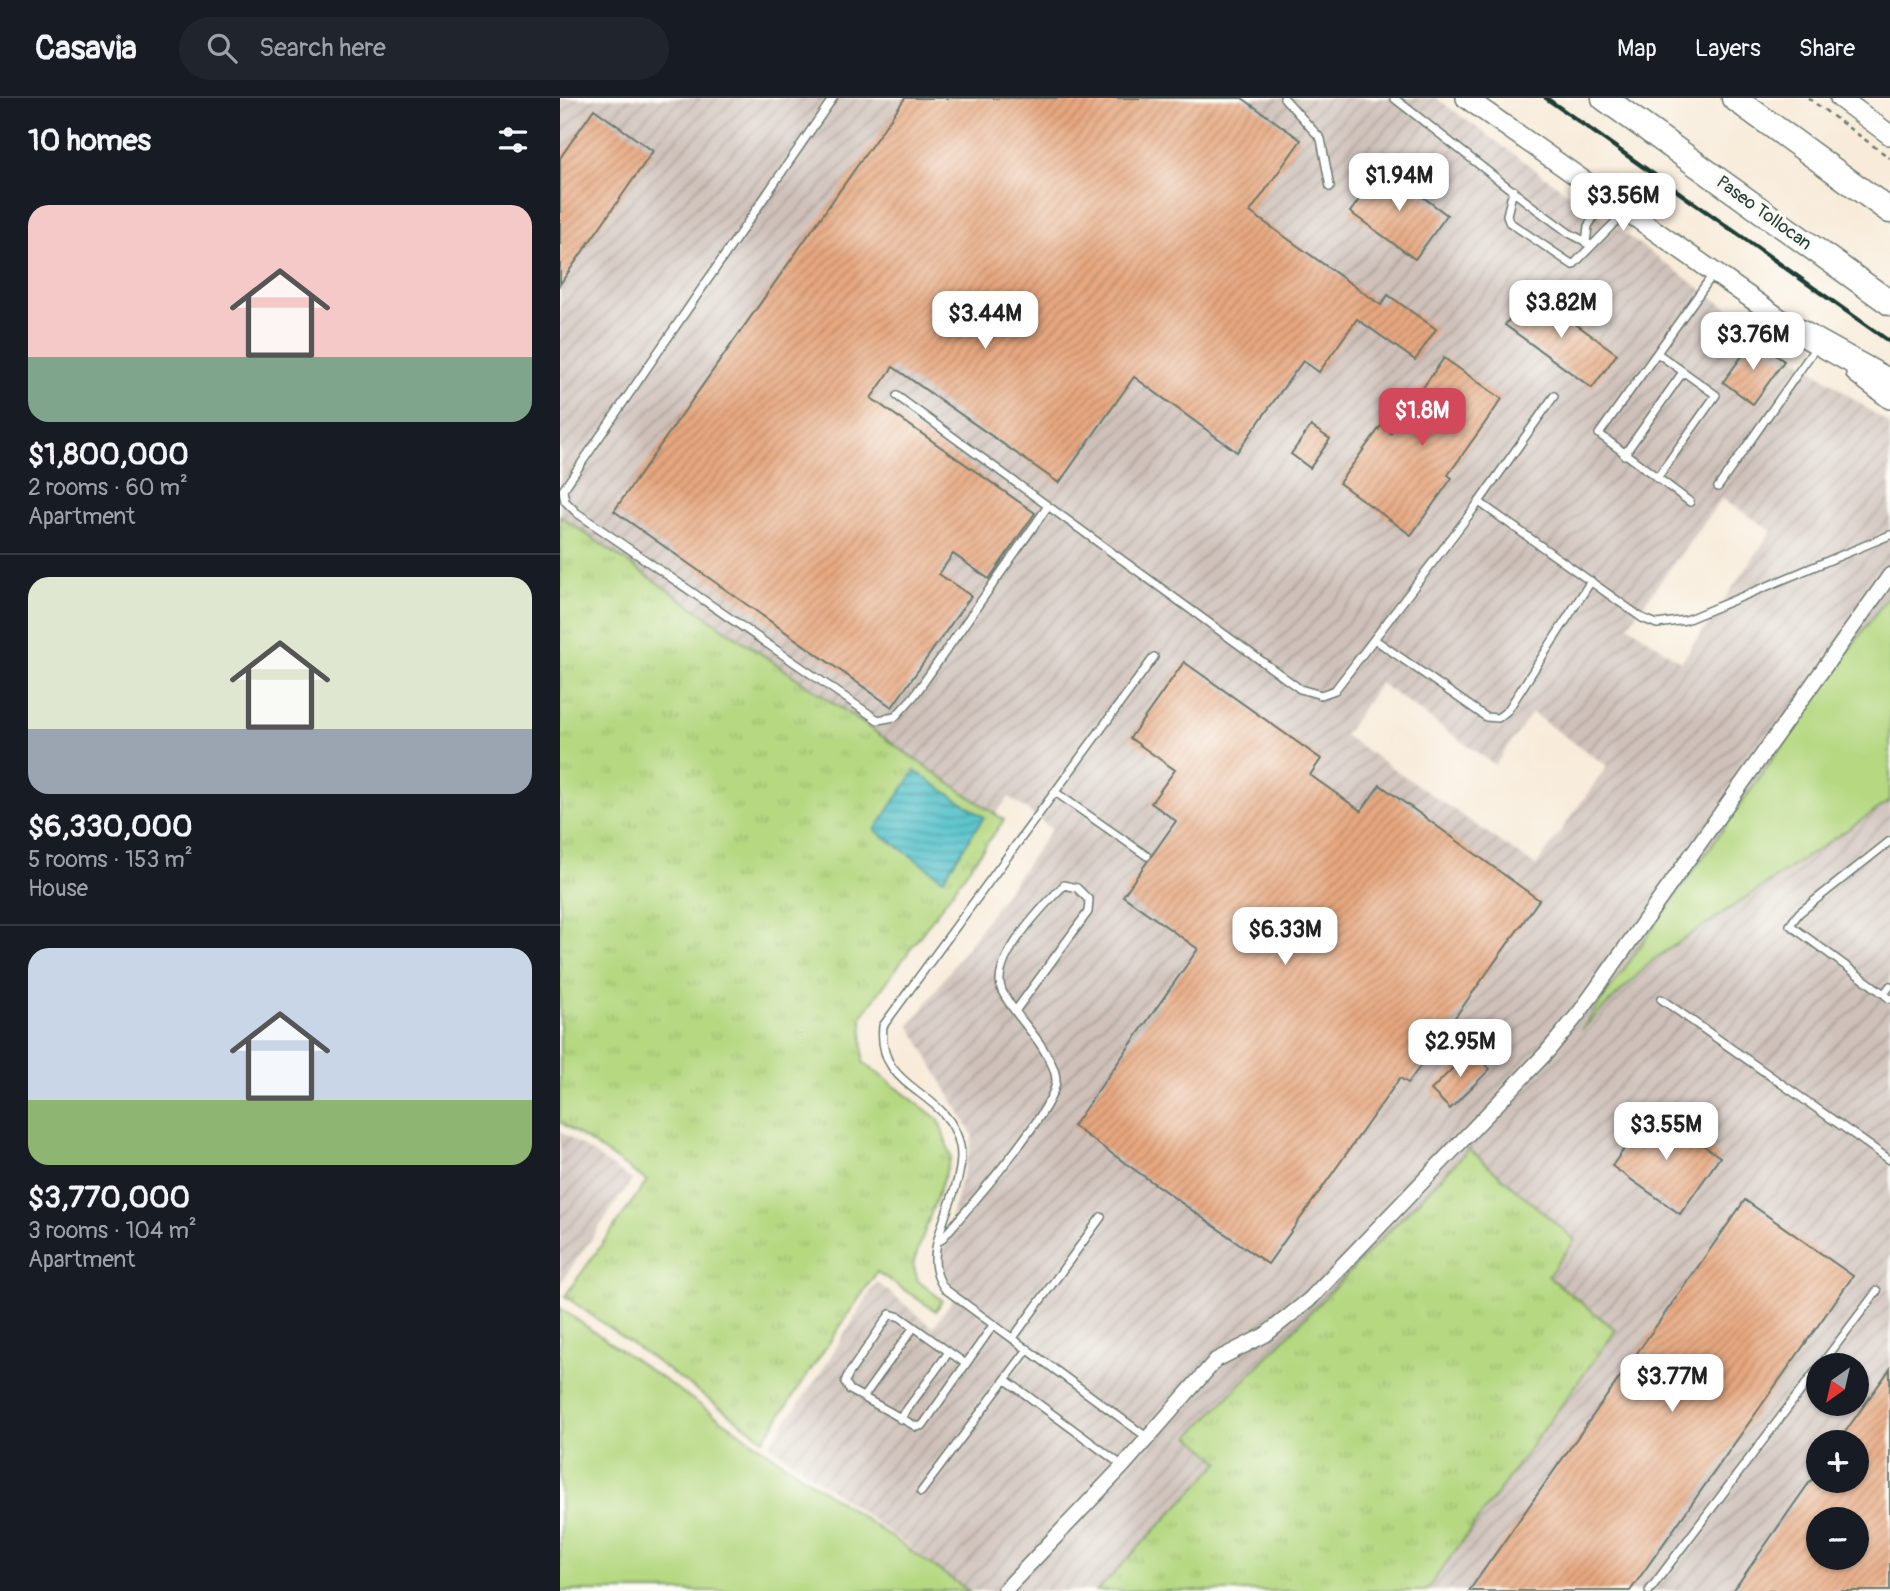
<!DOCTYPE html>
<html lang="en">
<head>
<meta charset="utf-8">
<style>
	:root { --surface:#171b24; --page:#20242c; --text:#f1f3f6; --muted:#9ea1a6; --line:#363941; --accent:#d1495b }
	body { margin:0; font-family:Pangolin,sans-serif; background:var(--page); color:var(--text); height:100vh; display:flex; flex-direction:column; font-size:26px; white-space:nowrap }
	* { box-sizing:border-box; margin:0 }
	p { font-size:23px; color:var(--muted) }
	.icon { flex:none; width:38px; height:38px; fill:none; stroke:currentColor; stroke-width:2; stroke-linecap:round; stroke-linejoin:round }
	.map { position:relative; flex:1; overflow:hidden }
	.details { display:flex; flex-direction:column; background:var(--surface); width:560px }
	.details>* { flex:none }
	.needle { width:46px; rotate:214deg }
	.fabs { position:absolute; left:1246px; top:1255px; display:grid; gap:14px }
	.fabs a { display:grid; place-items:center; width:63px; height:63px; border-radius:50%; background:var(--surface); box-shadow:0 2px 5px #0004; font-size:35px }
	.price { position:absolute; translate:-50% -60px; padding:0 16px; border-radius:14px; background:#fff; color:#222; font-size:23px; line-height:46px; filter:drop-shadow(0 2px 4px #0008) }
	.price::after { content:''; position:absolute; left:50%; top:42px; width:21px; height:16px; margin-left:-10px; background:inherit; clip-path:polygon(0 0,100% 0,50% 100%) }
	.price.on { background:var(--accent); color:#fff }
	ul { padding:0; list-style:none }
	li { display:grid; align-content:center; gap:14px; height:371px; padding:0 28px }
	li+li { border-top:2px solid var(--line) }
	li span { display:grid; place-items:center; height:217px; border-radius:21px; color:#555 }
	li>.icon { margin-inline-start:auto }
	span .icon { width:126px; height:126px; fill:#fffc; stroke-width:1 }
	li b { font-size:30px }
	h2 { display:flex; justify-content:space-between; align-items:center; height:84px; padding:0 28px; font-size:30px }
	header { display:flex; align-items:center; gap:42px; box-sizing:border-box; height:98px; padding:0 35px; background:var(--surface); border-bottom:2px solid var(--line) }
	header strong { font-size:33px }
	nav { display:flex; gap:38px; margin-inline-start:auto; font-size:24px }
	.search { width:490px; height:63px; background:var(--page); display:flex; align-items:center; gap:18px; box-sizing:border-box; padding:0 24px; border-radius:38px; color:var(--muted); font-size:26px }
	main { display:flex; flex:1; min-height:0 }
	.map>svg:first-child { display:block }
	.industrial { fill:url(#industrial-furrows); fill-rule:evenodd }
	.grass { fill:#b5d881; stroke:#6a8a5a; stroke-width:2 }
	.park { fill:url(#park-tufts); stroke:#6a8a5a; stroke-width:2 }
	.water { fill:url(#water-rules); stroke:#3a8080; stroke-width:2 }
	.building { fill:url(#building-hatch); fill-rule:evenodd }
	.lines { fill:none; stroke-linecap:round; stroke-linejoin:round }
	.lane-casing { stroke:#6b7a6e; stroke-width:10 }
	.street-casing { stroke:#6b7a6e; stroke-width:17 }
	.secondary-casing { stroke:#6b7a6e; stroke-width:22 }
	.highway-casing { stroke:#6b7a6e; stroke-width:27 }
	.path { stroke:#6b7a6e; stroke-width:2.5; stroke-dasharray:5 5; stroke-linecap:butt }
	.lane { stroke:#fff; stroke-width:7 }
	.street { stroke:#fff; stroke-width:14 }
	.secondary { stroke:#fff; stroke-width:19 }
	.highway { stroke:#fff; stroke-width:24 }
	.rail { stroke:#1f3d34; stroke-width:4.5 }
	.labels { text-anchor:middle; dominant-baseline:central; stroke-width:7; stroke-linejoin:round; paint-order:stroke }
	.street-label { font-size:18px; fill:#1f3d34; stroke:#fdfcf7 }
</style>
</head>
<body>
<header>
<strong>Casavia</strong>
<div class="search"><svg class="icon" aria-label="search" viewBox="0 0 24 24"><circle cx="10" cy="10" r="6"/><path d="M15 15l6 6"/></svg>Search here</div>
<nav><a>Map</a><a>Layers</a><a>Share</a></nav>
</header>
<main>
<section class="details">
<h2>10 homes<svg class="icon" aria-label="filters" viewBox="0 0 24 24"><path d="M4 7h16M4 17h16"/><circle cx="9" cy="7" r="2"/><circle cx="15" cy="17" r="2"/></svg></h2>
<ul>
<li><span style="background:linear-gradient(#f6c9c9 70%,#7fa58c 0)"><svg class="icon" aria-label="home" viewBox="0 0 24 24"><path d="M3 11l9-7 9 7M6 9v11h12V9"/></svg></span><div><b>$1,800,000</b><p>2 rooms · 60 m²</p><p>Apartment</p></div></li>
<li><span style="background:linear-gradient(#dfe7d0 70%,#9aa5b1 0)"><svg class="icon" aria-label="home" viewBox="0 0 24 24"><path d="M3 11l9-7 9 7M6 9v11h12V9"/></svg></span><div><b>$6,330,000</b><p>5 rooms · 153 m²</p><p>House</p></div></li>
<li><span style="background:linear-gradient(#c9d6e8 70%,#8fb573 0)"><svg class="icon" aria-label="home" viewBox="0 0 24 24"><path d="M3 11l9-7 9 7M6 9v11h12V9"/></svg></span><div><b>$3,770,000</b><p>3 rooms · 104 m²</p><p>Apartment</p></div></li>
</ul>
</section>
<div class="map">
<svg width="1330" height="1493" viewBox="0 0 1330 1493">
	<defs>
		<pattern id="industrial-furrows" width="10" height="10" patternUnits="userSpaceOnUse" patternTransform="scale(1.75)"><rect width="10" height="10" fill="#cfc1ba"/><path d="M-1 1l2-2M0 10L10 0M9 11l2-2" fill="none" stroke="#a79e98"/></pattern>
		<pattern id="park-tufts" width="24" height="20" patternUnits="userSpaceOnUse" patternTransform="scale(1.75)"><rect width="24" height="20" fill="#b5d881"/><path d="M3 7l-1-3M5 7V3M7 7l1-3M15 17l-1-3M17 17v-4M19 17l1-3" fill="none" stroke="#9bba70"/></pattern>
		<pattern id="water-rules" width="6" height="5" patternUnits="userSpaceOnUse" patternTransform="scale(1.75)"><rect width="6" height="5" fill="#54c2cb"/><path d="M0 2.5h6" fill="none" stroke="#459fa6"/></pattern>
		<pattern id="building-hatch" width="6" height="6" patternUnits="userSpaceOnUse" patternTransform="scale(1.75)"><rect width="6" height="6" fill="#e7a77f"/><path d="M-1 1l2-2M0 6l6-6M5 7l2-2" fill="none" stroke="#bb8969"/></pattern>
	</defs>
	<rect width="100%" height="100%" fill="#fdfcf7"/>
	<filter id="ink" filterUnits="userSpaceOnUse"><feTurbulence type="fractalNoise" baseFrequency=".0143" numOctaves="2"/><feDisplacementMap in="SourceGraphic" scale="14" xChannelSelector="R" yChannelSelector="G"/><feConvolveMatrix kernelMatrix="1 2 1 2 8 2 1 2 1" color-interpolation-filters="sRGB"/></filter>
	<filter id="wash" filterUnits="userSpaceOnUse"><feTurbulence type="fractalNoise" baseFrequency=".00686" numOctaves="4" result="noise"/><feDisplacementMap in="SourceGraphic" scale="28" xChannelSelector="R" yChannelSelector="G"/><feGaussianBlur stdDeviation="1.57" result="paint"/><feColorMatrix in="noise" values="0 0 0 0 0 0 0 0 0 0 0 0 0 0 0 0 0 1.4 0 .05"/><feComposite in="paint" operator="in"/></filter>
	<g filter="url(#wash)">
		<rect width="100%" height="100%" fill="#f8ebd9"/>
		<path class="industrial" d="M 0,0 L 876,0 L 1330,327 L 1330,1493 L 409,1493 L 209,1346 L 254,1285 L 317,1184 L 373,1229 L 397,1196 L 378,1167 L 413,1038 L 350,928 L 492,731 L 449,699 L 429,724 L 0,430 ZM 1162,400 L 1212,433 L 1121,564 L 1068,527 ZM 820,585 L 935,667 L 972,615 L 1047,668 L 976,768 L 784,637 ZM 1258,1267 L 1297,1267 L 1297,1306 L 1258,1306 ZM 1258,1344 L 1297,1344 L 1297,1382 L 1258,1382 ZM 1258,1421 L 1297,1421 L 1297,1460 L 1258,1460 Z
			M 0,1033 L 72,1082 L 0,1186 Z"/>
		<path class="grass" d="M 1330,495 L 1330,703 L 1094,861 L 1021,932 Z
			M 0,1210 L 409,1493 L 0,1493 Z"/>
		<path class="park" d="M 0,418 L 444,722 L 302,918 L 303,964 L 379,1022 L 391,1059 L 353,1166 L 358,1183 L 382,1202 L 376,1213 L 317,1174 L 204,1341 L 5,1198 L 87,1083 L 0,1024 Z
			M 909,1051 L 1015,1142 L 988,1178 L 1056,1232 L 866,1493 L 537,1493 L 660,1364 L 630,1338 Z"/>
		<path class="water" d="M 355,673 L 424,719 L 383,781 L 315,732 Z"/>
		<g id="blocks">
			<path class="building" d="M 345,0 L 682,0 L 741,42 L 690,114 L 821,207 L 828,197 L 876,231 L 855,262 L 797,221 L 759,274 L 743,263 L 677,354 L 574,279 L 499,385 L 333,269 L 311,300 L 475,415 L 429,481 L 393,456 L 379,476 L 411,498 L 332,609 L 54,413 Z
				M 34,11 L 93,53 L 0,186 L 0,60 Z
				M 823,69 L 887,117 L 855,161 L 790,114 Z
				M 970,193 L 1057,256 L 1032,290 L 945,227 Z
				M 1194,242 L 1224,263 L 1193,306 L 1163,284 Z
				M 884,260 L 942,301 L 888,377 L 892,380 L 851,437 L 779,385 L 821,328 L 831,335 Z
				M 751,328 L 770,341 L 750,370 L 731,356 Z
				M 624,564 L 761,661 L 750,677 L 801,713 L 820,687 L 979,802 L 848,985 L 840,980 L 708,1166 L 513,1028 L 638,851 L 563,798 L 616,723 L 591,705 L 615,672 L 570,640 Z
				M 911,952 L 930,971 L 890,1011 L 871,992 Z
				M 1092,1012 L 1160,1059 L 1120,1116 L 1052,1068 Z
				M 1185,1102 L 1293,1178 L 1070,1493 L 909,1493 Z
				M 1330,1271 L 1330,1493 L 1173,1493 L 1251,1382 L 1297,1382 L 1297,1344 L 1278,1344 ZM 1258,1421 L 1297,1421 L 1297,1460 L 1258,1460 Z"/>
		</g>
	</g>
	<g filter="url(#ink)">
		<use href="#blocks" fill-opacity="0" stroke="#6b7a6e" stroke-width="2"/>
		<g class="lines">
			<g class="lane-casing">
				<path id="lane" d="M 273,0 L 3,392 L 5,403 L 17,415 L 318,622 L 335,619 L 354,598 L 488,408 L 740,591 L 761,597 L 775,592 L 919,404 L 1082,520 L 1097,526 L 1126,522 L 1330,437
					M 724,0 L 761,41 L 770,89
					M 834,0 L 968,105 L 1009,135 L 1032,147
					M 953,92 L 947,117 L 949,124 L 1013,167 L 1066,113
					M 1026,145 L 1028,128 L 1046,99
					M 337,298 L 488,408
					M 1064,357 L 1123,274
					M 1097,380 L 1156,297 L 1097,255
					M 1158,389 L 1256,249
					M 919,404 L 994,298
					M 1130,404 L 1039,336 L 1154,175
					M 814,541 L 926,619 L 938,620 L 948,612 L 1031,483
					M 495,694 L 587,758
					M 1330,888 L 1324,896 L 1330,901
					M 1324,896 L 1230,827 L 1239,815 L 1330,743
					M 1101,901 L 1330,1062
					M 381,1142 C 403,1116 495,1013 496,983 C 496,971 488,959 482,949 C 470,930 452,913 442,893 C 429,863 484,807 504,787 L 517,790 L 529,802 L 528,814 L 456,912
					M 453,1240 L 541,1119
					M 406,1266 L 340,1219 L 330,1216 L 288,1277 L 285,1284 L 290,1292 L 357,1329 L 363,1327 L 434,1226
					M 1261,1267 L 1317,1193
					M 446,1282 L 563,1368
					M 304,1298 L 354,1229
					M 340,1321 L 389,1254
					M 588,1340 L 385,1191 C 353,1151 409,1094 400,1048 C 389,990 316,995 323,928 L 594,559
					M 361,1394 L 468,1251
					M 1089,1493 L 1258,1270"/>
			</g>
			<g class="street-casing">
				<path id="street" d="M 444,1493 L 563,1368 L 656,1262 L 705,1237 L 749,1202 L 987,954 L 1019,915 L 1330,477"/>
			</g>
			<g class="secondary-casing">
				<path id="secondary" d="M 906,0 L 1249,241
					M 1280,0 L 1330,37
					M 1296,275 L 1330,301"/>
			</g>
			<g class="highway-casing">
				<path id="highway" d="M 1044,0 L 1330,205
					M 1174,0 L 1330,113
					M 1238,233 L 1330,284"/>
			</g>
			<path class="path" d="M 1248,0 L 1330,60"/>
			<use href="#lane" class="lane"/>
			<use href="#street" class="street"/>
			<use href="#secondary" class="secondary"/>
			<use href="#highway" class="highway"/>
			<path class="rail" d="M 986,0 L 1330,244"/>
		</g>
	</g>
	<g class="labels">
		<g class="street-label">
			<text transform="translate(1204 115) rotate(36)">Paseo Tollocan</text>
		</g>
	</g>
</svg>
<div class="fabs">
<a><svg class="needle" viewBox="-14 -14 28 28"><path d="M0-13l5 13h-10z" fill="#e53935"/><path d="M0 13l5-13h-10z" fill="#9ea1a6"/></svg></a>
<a>+</a>
<a>−</a>
</div>
<b class="price" style="left:839px;top:115px">$1.94M</b>
<b class="price" style="left:1063px;top:135px">$3.56M</b>
<b class="price" style="left:1001px;top:242px">$3.82M</b>
<b class="price" style="left:425px;top:253px">$3.44M</b>
<b class="price" style="left:1193px;top:274px">$3.76M</b>
<b class="price on" style="left:862px;top:350px">$1.8M</b>
<b class="price" style="left:725px;top:869px">$6.33M</b>
<b class="price" style="left:900px;top:981px">$2.95M</b>
<b class="price" style="left:1106px;top:1064px">$3.55M</b>
<b class="price" style="left:1112px;top:1316px">$3.77M</b>
</div>
</main>
</body>
</html>
